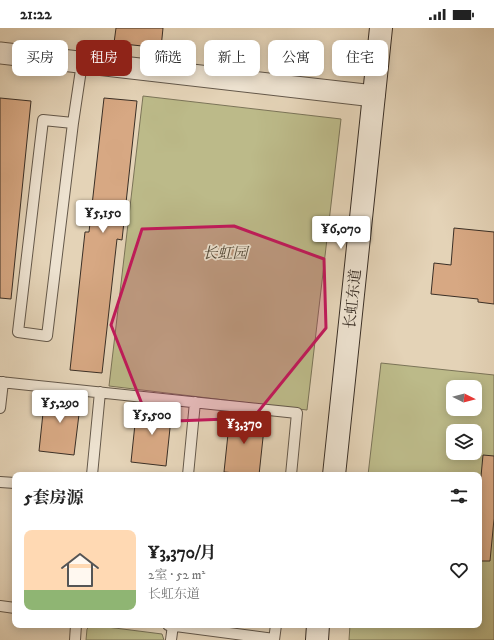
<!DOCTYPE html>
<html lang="zh">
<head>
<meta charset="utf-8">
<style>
	:root { --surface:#fff; --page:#f6f6f6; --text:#222; --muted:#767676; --line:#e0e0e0; --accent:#8f2418 }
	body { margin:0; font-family:"IM FELL DW Pica","Noto Serif SC",serif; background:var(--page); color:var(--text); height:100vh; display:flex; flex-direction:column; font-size:15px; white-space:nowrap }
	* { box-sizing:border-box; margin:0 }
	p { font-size:13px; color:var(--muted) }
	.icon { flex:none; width:22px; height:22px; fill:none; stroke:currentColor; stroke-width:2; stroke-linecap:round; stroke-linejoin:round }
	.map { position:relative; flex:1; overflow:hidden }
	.sheet { position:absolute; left:12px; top:444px; width:470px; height:156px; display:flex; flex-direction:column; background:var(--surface); border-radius:8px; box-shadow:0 2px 10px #0003 }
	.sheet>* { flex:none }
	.guide { position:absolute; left:12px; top:12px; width:470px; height:36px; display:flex; gap:8px }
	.needle { width:26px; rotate:96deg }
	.controls { position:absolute; left:446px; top:352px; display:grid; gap:8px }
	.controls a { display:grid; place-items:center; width:36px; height:36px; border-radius:8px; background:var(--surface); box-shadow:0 2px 10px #0003; font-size:20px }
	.price { position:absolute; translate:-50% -34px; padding:0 9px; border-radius:4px; background:#fff; color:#222; font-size:13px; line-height:26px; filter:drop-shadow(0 1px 2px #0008) }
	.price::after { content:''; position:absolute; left:50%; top:24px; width:12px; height:9px; margin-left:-6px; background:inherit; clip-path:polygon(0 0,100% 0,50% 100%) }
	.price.current { background:var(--accent); color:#fff }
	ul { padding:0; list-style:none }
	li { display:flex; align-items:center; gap:12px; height:100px; padding:0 12px }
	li+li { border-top:1px solid var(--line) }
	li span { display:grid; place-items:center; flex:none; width:112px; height:80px; border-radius:8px; color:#555 }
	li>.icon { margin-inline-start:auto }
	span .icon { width:48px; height:48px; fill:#fffc; stroke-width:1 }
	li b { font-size:17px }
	h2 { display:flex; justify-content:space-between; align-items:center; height:48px; padding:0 12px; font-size:17px }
	.tag { padding:0 14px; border-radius:8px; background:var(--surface); box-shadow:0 2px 10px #0003; font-size:14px; line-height:36px }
	.tag.current { background:var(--accent); color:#fff }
	.status { display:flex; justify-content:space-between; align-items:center; height:28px; padding:0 20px; background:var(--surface); direction:ltr }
	.status svg { height:11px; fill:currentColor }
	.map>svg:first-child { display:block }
	.green { fill:#bcba89; stroke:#7b7458; fill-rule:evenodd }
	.building { fill:#d7a883; stroke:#3a2f26 }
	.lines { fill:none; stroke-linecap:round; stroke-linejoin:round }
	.lane-casing { stroke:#64584a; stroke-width:12 }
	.street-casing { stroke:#64584a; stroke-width:23 }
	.secondary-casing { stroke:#3a2f26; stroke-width:24 }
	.lane { stroke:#ede2d0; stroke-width:10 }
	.street { stroke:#ede2d0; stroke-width:21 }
	.secondary { stroke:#ede2d0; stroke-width:22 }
	.marked { fill:#c2185b; fill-opacity:0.2; stroke:#c2185b; stroke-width:3; stroke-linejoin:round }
	.labels { text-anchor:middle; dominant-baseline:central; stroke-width:3.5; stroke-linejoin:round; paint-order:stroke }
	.park-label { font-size:15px; font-style:italic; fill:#544b3a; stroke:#ede2d0 }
	.street-label { font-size:15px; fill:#3a2f26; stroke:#ede2d0 }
</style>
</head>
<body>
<div class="status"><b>21:22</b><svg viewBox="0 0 49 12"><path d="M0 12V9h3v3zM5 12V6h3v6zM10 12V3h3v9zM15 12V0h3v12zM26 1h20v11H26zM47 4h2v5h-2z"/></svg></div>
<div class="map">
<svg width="494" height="612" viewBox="0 0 494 612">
	<rect width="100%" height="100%" fill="#e4d3b7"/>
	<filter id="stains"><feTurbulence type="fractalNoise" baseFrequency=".005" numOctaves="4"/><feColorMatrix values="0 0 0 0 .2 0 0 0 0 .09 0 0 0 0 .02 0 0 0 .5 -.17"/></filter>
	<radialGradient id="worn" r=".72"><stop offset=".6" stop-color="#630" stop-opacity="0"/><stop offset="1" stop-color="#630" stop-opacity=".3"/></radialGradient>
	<path class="green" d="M 143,68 L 341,91 L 307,382 L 109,358 Z
		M 381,335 L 494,347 L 494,612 L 349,612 L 350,597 L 479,597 L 479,447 L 368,447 ZM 453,359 L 475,359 L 475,381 L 453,381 ZM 453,403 L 475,403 L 475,425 L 453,425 Z
		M 91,597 L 162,606 L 164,612 L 86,612 L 87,601 Z"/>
	<path class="building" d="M 116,0 L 163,0 L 161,20 L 114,15 Z
		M 0,70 L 31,73 L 11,271 L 0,270 Z
		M 104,70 L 137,73 L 122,212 L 117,211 L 102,345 L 70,342 L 85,204 L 89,204 Z
		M 454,200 L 494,204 L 494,276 L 478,274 L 478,271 L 431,266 L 434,235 L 451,237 Z
		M 45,366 L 81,370 L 74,427 L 39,423 Z
		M 137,377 L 172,381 L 166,438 L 131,434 Z
		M 230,387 L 265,391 L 259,447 L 224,444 Z
		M 483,427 L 494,428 L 494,491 L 490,533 L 479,533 L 479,470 Z"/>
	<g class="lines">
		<g class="lane-casing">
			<path id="lane" d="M 73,95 L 43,92 L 18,304 L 47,308 L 73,95 L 82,35
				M 0,354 L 297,385 L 291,447
				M 0,380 L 3,354
				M 92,447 L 100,364
				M 188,447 L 195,374
				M 0,454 L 15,455
				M 0,578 L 15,580
				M 168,597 L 274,611
				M 75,612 L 76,597
				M 171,612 L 173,597
				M 274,612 L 276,597"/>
		</g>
		<g class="street-casing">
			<path id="street" d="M 0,25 L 374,68"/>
		</g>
		<g class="secondary-casing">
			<path id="secondary" d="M 334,447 L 381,0
				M 317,612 L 318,597"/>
		</g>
		<use href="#lane" class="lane"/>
		<use href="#street" class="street"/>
		<use href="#secondary" class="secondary"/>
	</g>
	<path class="marked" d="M 234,198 L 324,231 L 326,300 L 253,390 L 149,394 L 111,297 L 142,201 Z"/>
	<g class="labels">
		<g class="park-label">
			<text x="225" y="225">长虹园</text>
		</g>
		<g class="street-label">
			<text transform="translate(353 271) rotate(-84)">长虹东道</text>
		</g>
	</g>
	<rect width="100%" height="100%" filter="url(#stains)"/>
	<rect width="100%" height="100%" fill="url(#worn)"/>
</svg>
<div class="controls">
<a><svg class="needle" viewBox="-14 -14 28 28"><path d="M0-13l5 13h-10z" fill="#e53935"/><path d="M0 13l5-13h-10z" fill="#767676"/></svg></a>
<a><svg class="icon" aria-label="layers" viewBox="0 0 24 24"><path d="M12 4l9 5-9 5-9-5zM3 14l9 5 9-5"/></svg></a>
</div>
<b class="price" style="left:103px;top:206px">¥5,150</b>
<b class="price" style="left:341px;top:222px">¥6,070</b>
<b class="price" style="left:60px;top:396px">¥5,290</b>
<b class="price" style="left:152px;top:408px">¥5,500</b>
<b class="price current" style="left:244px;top:417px">¥3,370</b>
<div class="guide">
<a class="tag">买房</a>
<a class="tag current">租房</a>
<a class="tag">筛选</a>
<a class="tag">新上</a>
<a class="tag">公寓</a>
<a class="tag">住宅</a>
</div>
<section class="sheet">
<h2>5套房源<svg class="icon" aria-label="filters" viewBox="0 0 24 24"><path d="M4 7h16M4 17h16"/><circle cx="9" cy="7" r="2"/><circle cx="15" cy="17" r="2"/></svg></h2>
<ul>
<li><span style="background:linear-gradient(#ffd9b3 75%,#8fb573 0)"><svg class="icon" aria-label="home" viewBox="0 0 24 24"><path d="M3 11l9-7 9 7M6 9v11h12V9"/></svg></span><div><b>¥3,370/月</b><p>2室 · 52 m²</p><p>长虹东道</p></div><svg class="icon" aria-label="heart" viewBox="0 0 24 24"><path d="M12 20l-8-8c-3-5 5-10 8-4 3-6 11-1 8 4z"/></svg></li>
</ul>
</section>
</div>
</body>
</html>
